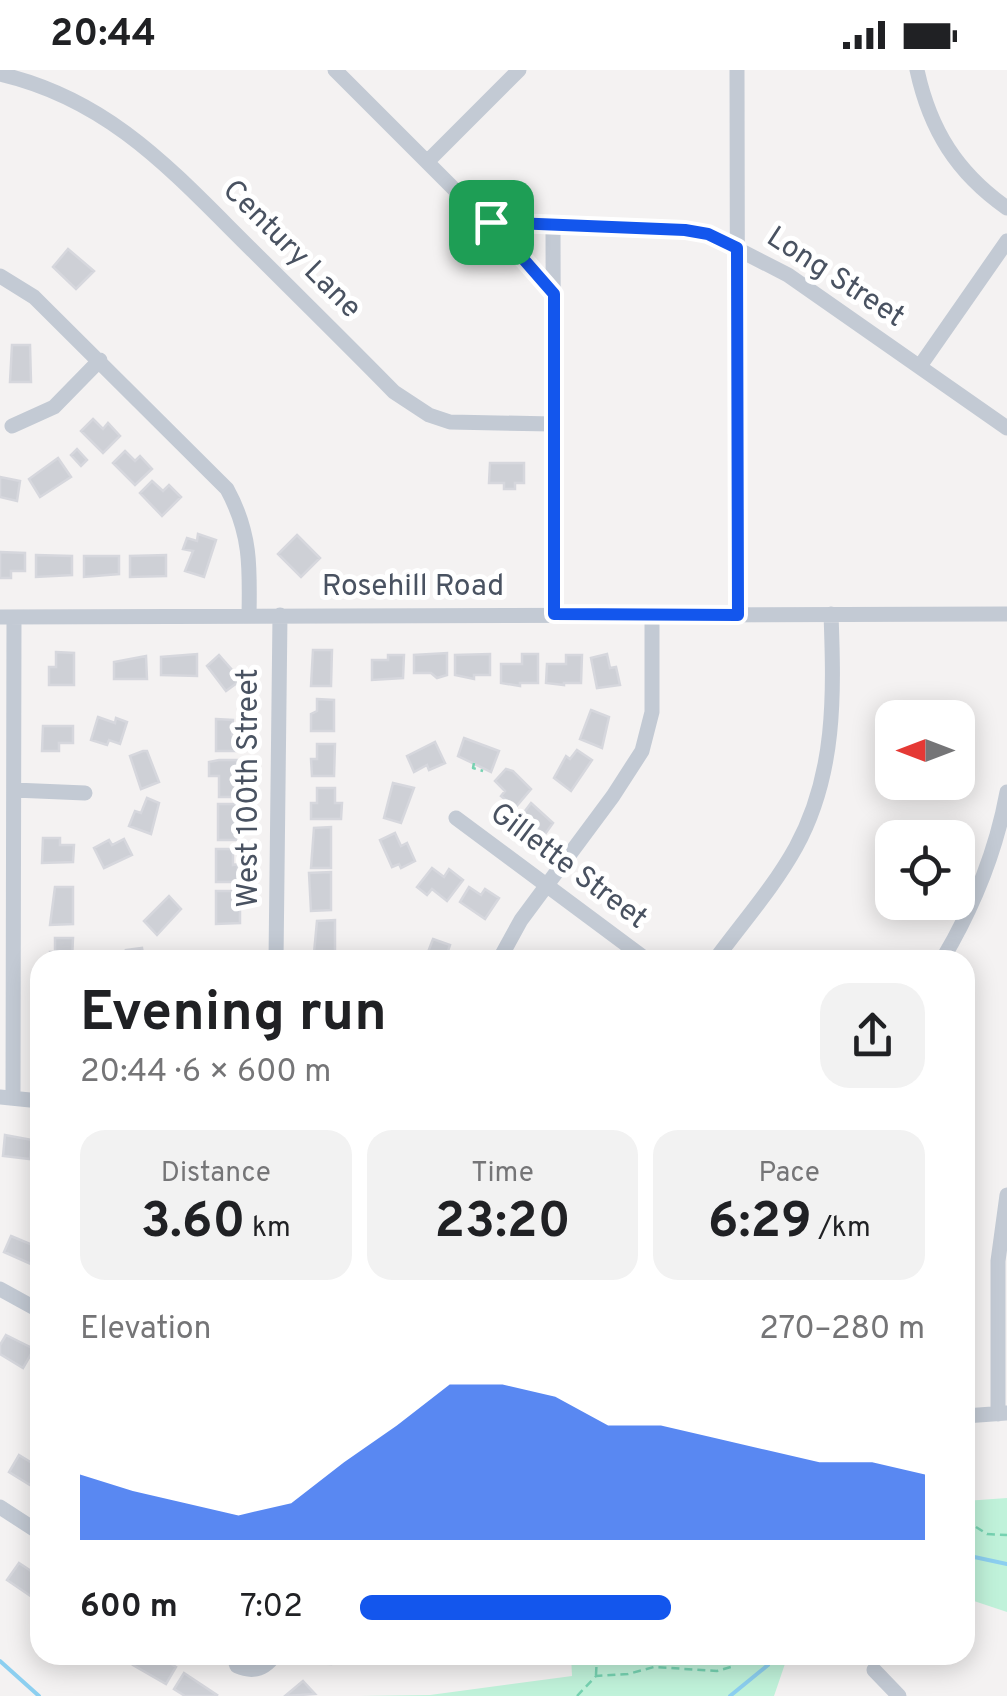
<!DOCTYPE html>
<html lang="en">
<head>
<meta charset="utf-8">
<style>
  :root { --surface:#fff; --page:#f2f2f2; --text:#202124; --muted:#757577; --accent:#1356ed }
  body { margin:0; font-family:Overpass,sans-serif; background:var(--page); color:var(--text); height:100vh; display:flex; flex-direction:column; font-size:38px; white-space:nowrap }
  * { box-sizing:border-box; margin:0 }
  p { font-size:32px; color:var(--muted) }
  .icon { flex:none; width:55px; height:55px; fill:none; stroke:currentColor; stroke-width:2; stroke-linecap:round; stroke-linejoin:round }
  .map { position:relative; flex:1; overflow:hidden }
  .details { position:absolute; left:30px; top:880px; width:945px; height:715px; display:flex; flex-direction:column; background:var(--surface); border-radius:30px; box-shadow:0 5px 25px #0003 }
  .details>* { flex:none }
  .needle { width:65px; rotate:270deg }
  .controls { position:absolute; left:875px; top:630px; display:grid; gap:20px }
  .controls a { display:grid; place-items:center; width:100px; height:100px; border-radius:20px; background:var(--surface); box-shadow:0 5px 25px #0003; font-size:50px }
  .pin { position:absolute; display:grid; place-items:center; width:85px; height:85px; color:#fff; margin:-42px; border-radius:20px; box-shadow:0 5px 15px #0006 }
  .round { display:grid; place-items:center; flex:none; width:105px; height:105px; border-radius:30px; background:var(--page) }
  .head { display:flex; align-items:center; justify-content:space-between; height:170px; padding:0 50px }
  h1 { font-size:55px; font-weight:700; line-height:75px }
  .figures { display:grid; grid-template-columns:repeat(3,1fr); gap:15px; height:170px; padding:10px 50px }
  .figures div { display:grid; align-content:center; border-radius:25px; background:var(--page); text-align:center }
  .figures b { font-size:50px; font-weight:700 }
  .figures small { font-size:28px; font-weight:400 }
  .figures p { font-size:28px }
  .chart { height:280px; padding:20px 50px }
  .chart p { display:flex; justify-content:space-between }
  .chart svg { width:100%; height:180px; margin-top:10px; fill:var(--accent); opacity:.7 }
  ul { padding:0 50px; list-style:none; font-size:32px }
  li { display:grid; grid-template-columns:160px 120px 1fr; align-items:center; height:75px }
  li i { height:25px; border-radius:12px; background:var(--accent) }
  .status { display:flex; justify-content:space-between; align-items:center; height:70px; padding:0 50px; background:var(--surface); direction:ltr }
  .status svg { height:28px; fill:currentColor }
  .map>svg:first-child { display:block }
</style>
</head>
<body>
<div class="status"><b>20:44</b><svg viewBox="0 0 49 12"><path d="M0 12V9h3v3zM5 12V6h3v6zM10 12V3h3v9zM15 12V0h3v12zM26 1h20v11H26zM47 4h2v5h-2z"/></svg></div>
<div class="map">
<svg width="1007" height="1626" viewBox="0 0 1007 1626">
  <rect width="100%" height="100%" fill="#f4f2f2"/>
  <path fill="#c0f2da" d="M1007,1428v114l-42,-14v-97z
    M571,1585h217l-14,41h-414l70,-1 142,-19z"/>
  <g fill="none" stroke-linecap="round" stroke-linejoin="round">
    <path stroke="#8ccff0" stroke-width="4" d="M965,1485l42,9
      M0,1591l39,35
      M730,1626l38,-31 2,-10"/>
  </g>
  <path fill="#ced0d6" stroke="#d6d7dd" stroke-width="2.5" d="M68,179l26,22 -18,18 -23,-22z
    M12,275h18l1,37h-21z
    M93,349l10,10 5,-6 12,13 -17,17 -22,-22z
    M77,379l10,11 -6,6 -10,-11z
    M125,381l10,10 5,-5 12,13 -17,16 -22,-22z
    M58,388l13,19 -31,20 -11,-18z
    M490,393h34v20h-9v6h-11v-6h-15z
    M0,407l20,4 -3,20 -17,-4z
    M152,411l11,10 6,-6 12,12 -19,19 -22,-23z
    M198,464l18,6 -12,37 -19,-6 8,-20 -10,-2 4,-11 10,3z
    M297,465l23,23 -19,19 -23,-23z
    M0,482l25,1v18h-14v7h-11z
    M36,485l36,1v19l-36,2z
    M166,485v21l-36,1v-21z
    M84,486h35v18l-35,3z
    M313,580h19l-1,36h-20z
    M56,582l18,1v32h-25v-18h7z
    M447,583v22l-10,3 -6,-5h-17v-18z
    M197,584v22l-36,-1v-18z
    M490,584v21h-16v4l-19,-4v-20z
    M522,584h16v29h-18v3l-19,-3v-19h21z
    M607,584l3,14 6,-1 4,18 -23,3 -6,-30z
    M219,585l22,25 -15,11 -19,-25z
    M388,585h16l-1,23 -31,2v-20h16z
    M566,585h16l-1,28h-17v2l-18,-2 1,-19h19z
    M146,586l1,23h-33v-17z
    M317,629l17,1v31h-23v-17l6,-3z
    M591,640l18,7 -7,31 -22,-9z
    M98,647l17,6 1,-5 11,4 -7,22 -11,-4 -2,5 -16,-5z
    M216,649l17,1 -1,15 6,-1v17h-22z
    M43,656h30v17h-14v8h-17z
    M464,668l35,13 -8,21 -33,-16z
    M435,672l10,21 -16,7 -2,-5 -13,7 -7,-16z
    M317,674h18l-1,32h-22l-1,-17h6z
    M577,680l15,10 -21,31 -17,-13 12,-22 4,3z
    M143,681h4l12,31 -18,7 -11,-33z
    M219,690h18l1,37h-19v-21h-10v-14z
    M506,699l7,2 18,18 -16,19 -14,-12 4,-5 -10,-10z
    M393,713l21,5 -13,35 -17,-5z
    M317,718h18v15h7l-1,16h-30v-16h6z
    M147,728l12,5 -8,31 -22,-8 6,-15 6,2z
    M531,733l22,20 -10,14 -9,-7 -2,3 -13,-14z
    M218,734h19l-1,36h-18z
    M331,757v41h-20l3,-40z
    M395,763l6,13 6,-3 8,18 -14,7 -2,-4 -7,3 -12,-27z
    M43,768h17v7h14l-1,17 -31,1z
    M124,769l8,16 -28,13 -10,-20 15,-8 3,5z
    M216,779h17v16l5,-1 -1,18h-21z
    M432,798l12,9 5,-8 14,11 -16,21 -15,-12 -5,6 -10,-8z
    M331,802v38l-20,1 -2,-38z
    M55,817h18v37l-23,1z
    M469,817l12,8 4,-6 14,9 -14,21 -25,-17z
    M216,821h17v15h7v17l-24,1z
    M169,826l12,13 -24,26 -13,-14z
    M335,850v33h-21l3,-32z
    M55,868h18l-1,22h-22v-8h5z
    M433,869l17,6 -5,15h-20z
    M142,878l2,12h-16l-2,-10z
    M5,1065l27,5 -2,19 -27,-3z
    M11,1166l29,12v20l-36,-16z
    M6,1265l28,14 -11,19 -23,-14v-9z
    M19,1385l21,13 -10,17 -21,-13z
    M19,1493l21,14v15l-5,7 -28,-19z
    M139,1585l22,3 15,9 -10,17 -33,-19z
    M312,1585h19v9l-19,-1z
    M184,1603l33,22 -1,1h-31l-11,-7z
    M303,1611l12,13 -30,2z"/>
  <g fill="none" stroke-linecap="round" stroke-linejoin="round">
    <path stroke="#76d2b1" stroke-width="2.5" stroke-dasharray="8 5" stroke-linecap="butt" d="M474,693l-1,5 10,3
      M965,1450l22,14 20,1
      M596,1605l1,-20
      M577,1626l19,-20 32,-2 26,-7 63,4 14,-4 14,-12"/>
    <path stroke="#c3cad4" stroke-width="15" d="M335,0l129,129 27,23 194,8 23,4 80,41 219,153
      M737,0l1,545
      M917,0c13,60 40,103 90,138
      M0,4c112,26 175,100 253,177 47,47 95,94 141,141l35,23 21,7 103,2
      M427,92l92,-92
      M491,152l62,72
      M553,156l1,388
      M0,206l34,21 193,192c24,44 23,78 22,127
      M920,296l87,-125
      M12,356l42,-19 46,-47
      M0,547l1007,-3
      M14,720l71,3
      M456,748l191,142
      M276,890l4,-345
      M499,890l22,-40 92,-124 29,-45 10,-39v-97
      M715,890c27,-37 59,-73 81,-113 40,-73 38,-152 35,-233
      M942,890c31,-52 54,-108 65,-168
      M0,1027l40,4
      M13,1028l1,-481
      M0,1219l40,22
      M998,1344v-153l9,-66
      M965,1346l41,-3
      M0,1437l40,26
      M233,1585l4,11c16,7 28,3 38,-11
      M874,1600l25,26"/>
  </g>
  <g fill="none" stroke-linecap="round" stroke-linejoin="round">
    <defs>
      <path id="route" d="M491,152l194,8 23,4 29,14 1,367 -184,-1v-320z"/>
    </defs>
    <use href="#route" stroke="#fff" stroke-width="20"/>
    <use href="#route" stroke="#1356ed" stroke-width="12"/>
  </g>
  <g text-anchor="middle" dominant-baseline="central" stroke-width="10" stroke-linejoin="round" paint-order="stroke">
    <g font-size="30" fill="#495261" stroke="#fff">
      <text transform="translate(291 180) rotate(45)">Century Lane</text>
      <text transform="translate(835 208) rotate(33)">Long Street</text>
      <text x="413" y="517">Rosehill Road</text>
      <text transform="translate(249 718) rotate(-90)">West 100th Street</text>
      <text transform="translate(568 797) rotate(37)">Gillette Street</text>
    </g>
  </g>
</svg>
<div class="controls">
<a><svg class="needle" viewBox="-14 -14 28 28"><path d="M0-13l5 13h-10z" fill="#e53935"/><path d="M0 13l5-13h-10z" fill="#757577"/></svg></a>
<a><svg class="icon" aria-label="locate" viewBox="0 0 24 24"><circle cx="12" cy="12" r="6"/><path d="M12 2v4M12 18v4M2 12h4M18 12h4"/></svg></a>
</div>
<div class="pin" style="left:491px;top:152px;background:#1e9e55"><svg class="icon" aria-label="arrive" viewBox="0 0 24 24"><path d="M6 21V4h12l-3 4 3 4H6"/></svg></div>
<section class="details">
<div class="head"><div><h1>Evening run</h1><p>20:44 · 6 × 600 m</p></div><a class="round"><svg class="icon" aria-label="share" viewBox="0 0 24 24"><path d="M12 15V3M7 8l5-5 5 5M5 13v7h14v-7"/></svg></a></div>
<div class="figures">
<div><p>Distance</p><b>3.60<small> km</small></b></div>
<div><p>Time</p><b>23:20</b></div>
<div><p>Pace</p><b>6:29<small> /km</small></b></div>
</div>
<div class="chart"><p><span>Elevation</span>270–280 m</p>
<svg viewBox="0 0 160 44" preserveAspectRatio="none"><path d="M0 44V28L10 32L20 35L30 38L40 35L50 25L60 16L70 6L80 6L90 9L100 16L110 16L120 19L130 22L140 25L150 25L160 28V44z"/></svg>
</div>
<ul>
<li><b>600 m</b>7:02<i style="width:55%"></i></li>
</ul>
</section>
</div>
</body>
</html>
